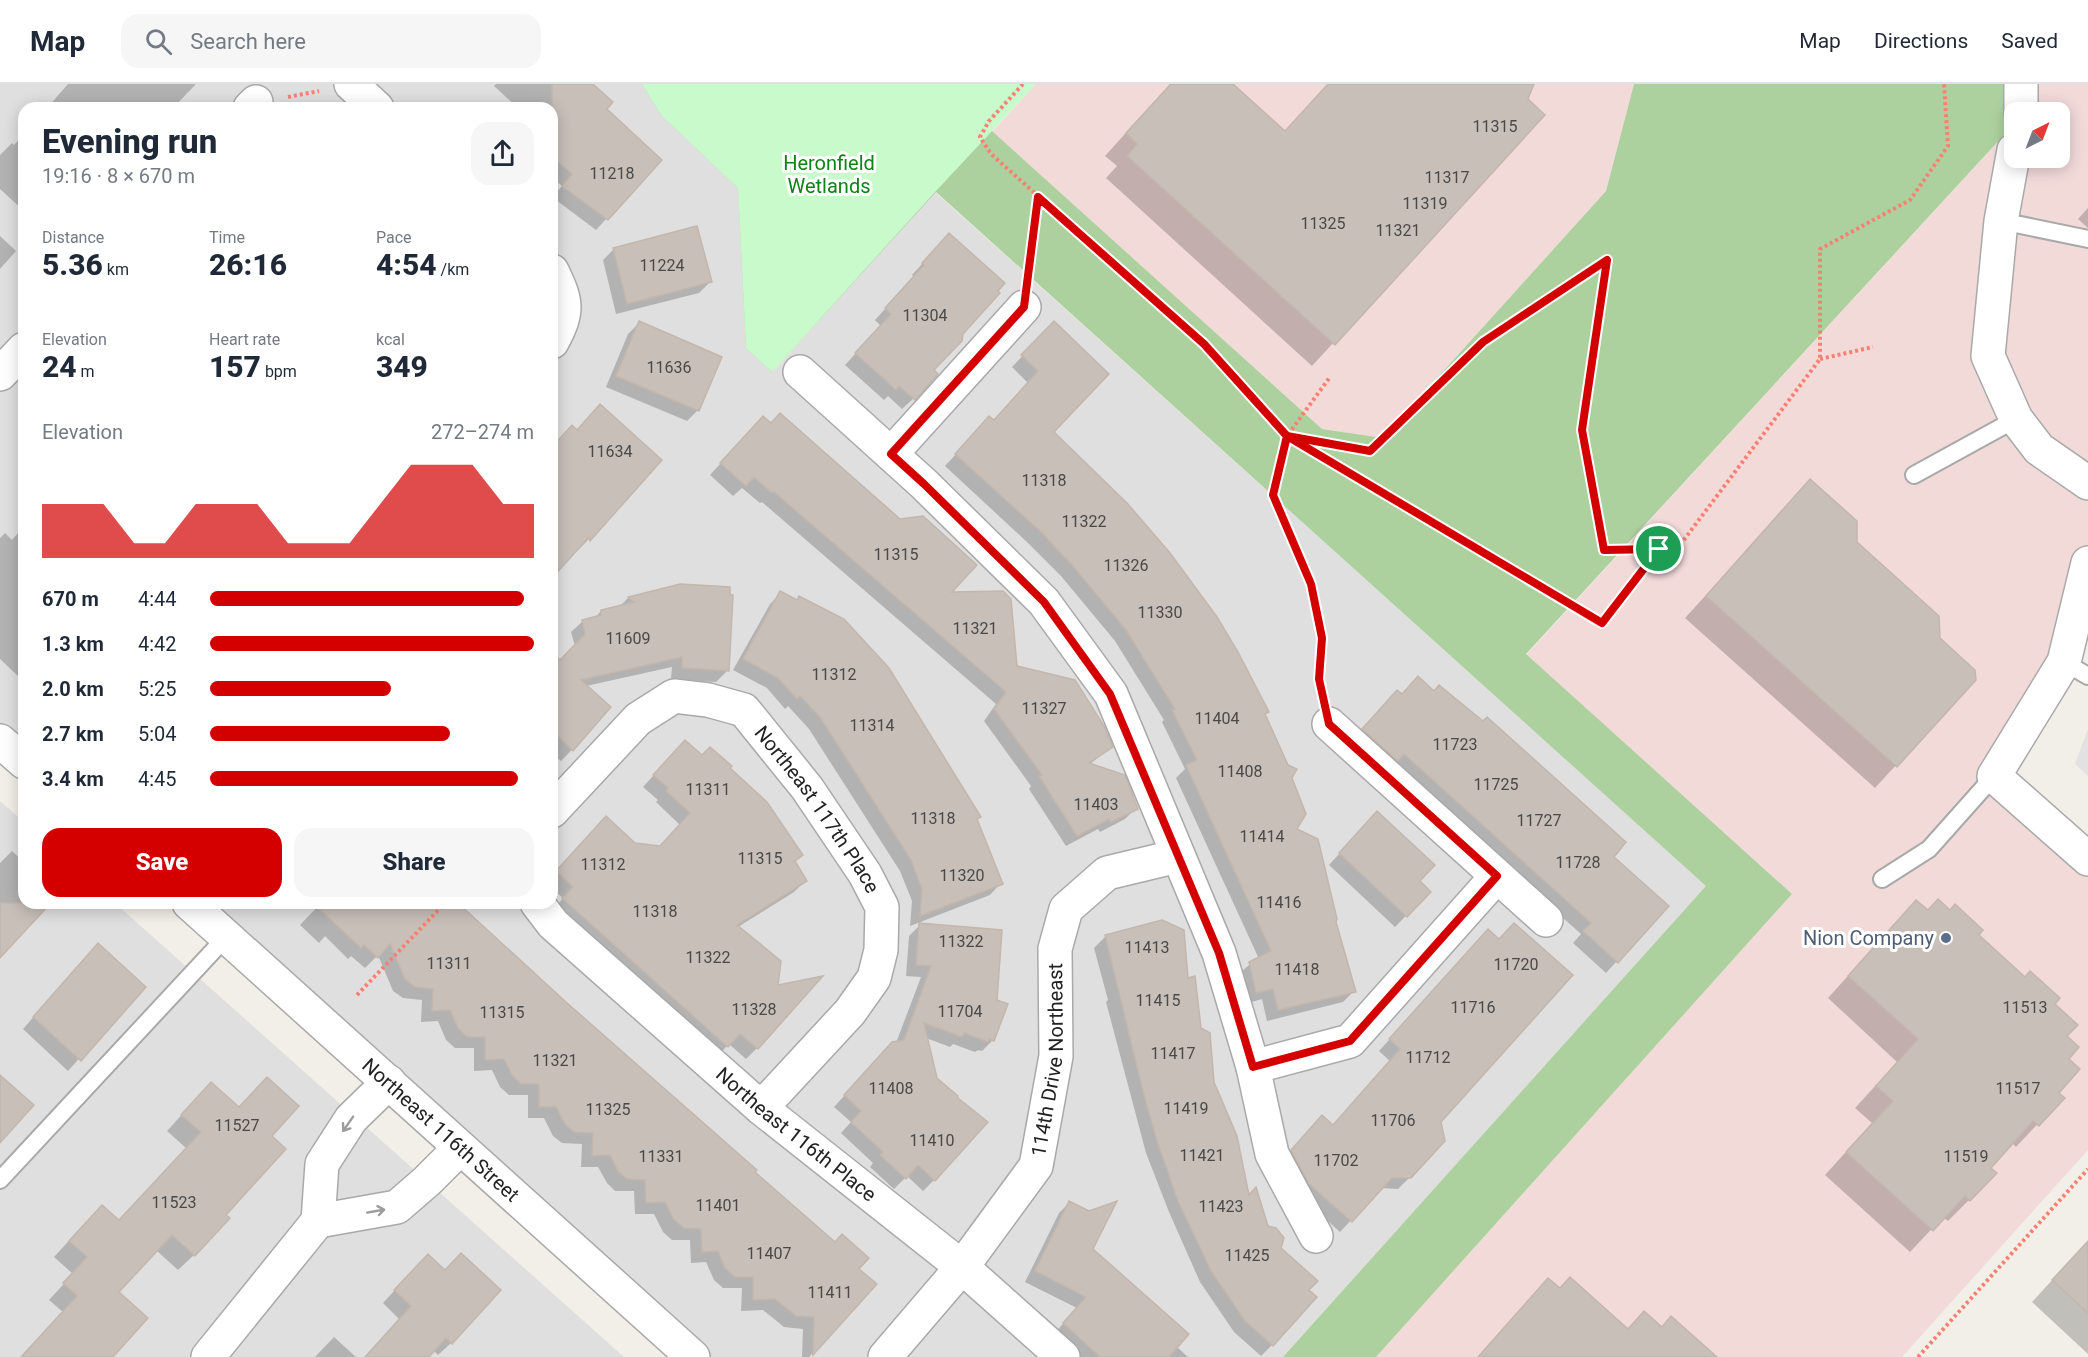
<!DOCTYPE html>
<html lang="en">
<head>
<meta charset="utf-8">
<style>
  :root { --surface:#fff; --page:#f6f6f7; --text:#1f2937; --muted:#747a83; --line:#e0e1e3; --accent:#d40000 }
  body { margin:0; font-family:Roboto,sans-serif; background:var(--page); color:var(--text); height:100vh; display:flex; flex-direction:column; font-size:22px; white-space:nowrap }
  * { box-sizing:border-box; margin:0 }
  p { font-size:20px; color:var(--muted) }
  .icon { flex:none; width:33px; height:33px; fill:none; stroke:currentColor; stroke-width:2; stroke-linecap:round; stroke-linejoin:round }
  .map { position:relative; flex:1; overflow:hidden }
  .side { position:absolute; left:18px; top:18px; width:540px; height:807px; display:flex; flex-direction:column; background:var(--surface); border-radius:18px; box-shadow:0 3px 15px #0003 }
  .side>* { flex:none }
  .needle { width:39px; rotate:42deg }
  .tools { position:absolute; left:2004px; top:18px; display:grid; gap:12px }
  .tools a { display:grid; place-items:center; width:66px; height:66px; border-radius:12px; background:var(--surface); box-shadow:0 3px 15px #0003; font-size:30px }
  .pin { position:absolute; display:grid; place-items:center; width:51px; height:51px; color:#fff; margin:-26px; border:3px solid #fff; border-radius:50%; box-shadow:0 2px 6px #0007 }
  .round { display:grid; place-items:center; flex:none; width:63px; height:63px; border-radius:18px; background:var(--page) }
  .overview { display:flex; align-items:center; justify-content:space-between; height:102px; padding:0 24px }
  h1 { font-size:33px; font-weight:800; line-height:45px }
  .figures { display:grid; grid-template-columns:repeat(3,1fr); gap:9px; height:102px; padding:6px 24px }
  .figures div { display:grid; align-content:center }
  .figures b { font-size:30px; font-weight:800 }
  .figures small { font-size:16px; font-weight:400 }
  .figures p { font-size:16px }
  .chart { height:168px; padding:12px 24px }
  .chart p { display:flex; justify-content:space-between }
  .chart svg { width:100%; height:108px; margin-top:6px; fill:var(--accent); opacity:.7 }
  .primary-button { display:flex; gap:12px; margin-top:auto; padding:12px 24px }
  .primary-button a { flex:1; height:69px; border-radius:18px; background:var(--accent); color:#fff; font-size:24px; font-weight:800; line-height:69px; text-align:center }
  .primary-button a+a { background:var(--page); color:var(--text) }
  ul { padding:0 24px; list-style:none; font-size:20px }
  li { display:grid; grid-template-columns:96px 72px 1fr; align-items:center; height:45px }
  li i { height:15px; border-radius:8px; background:var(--accent) }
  header { display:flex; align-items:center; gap:36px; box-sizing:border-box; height:84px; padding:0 30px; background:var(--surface); border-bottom:2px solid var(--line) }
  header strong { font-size:28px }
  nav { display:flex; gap:33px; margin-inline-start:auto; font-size:21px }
  .search { width:420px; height:54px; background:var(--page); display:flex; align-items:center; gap:15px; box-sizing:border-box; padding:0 21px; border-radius:18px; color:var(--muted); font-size:22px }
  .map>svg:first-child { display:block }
</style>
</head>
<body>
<header>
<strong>Map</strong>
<div class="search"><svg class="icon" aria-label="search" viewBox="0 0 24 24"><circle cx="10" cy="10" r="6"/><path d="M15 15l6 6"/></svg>Search here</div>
<nav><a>Map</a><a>Directions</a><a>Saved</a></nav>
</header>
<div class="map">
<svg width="2088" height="1273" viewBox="0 0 2088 1273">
  <rect width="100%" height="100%" fill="#f2efe9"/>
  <path fill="#e0dfdf" d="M0,0h642l19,31 77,73 8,160 27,24 162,-180 772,694 -424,471h-590l-508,-454h367v-795h-528v654l-24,-21z
    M0,717l24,21v81h91l509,454h-624z"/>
  <path fill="#f2dad9" d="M1036,0h598l-28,107 -223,247 -61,-9 -330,-297z
    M2021,0h67v479l-24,99 -70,114 94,83v291l-186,207h-526l416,-463 -266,-239 488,-531v34h46v-46h-39z"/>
  <path fill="#add19e" d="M642,0l350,47 330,298 61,9 223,-247 28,-107h387l-7,40 -488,530 266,240 -416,463h-93l423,-471 -770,-694 -164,180 -26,-24 -8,-160 -77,-73z"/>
  <path fill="#c8facc" d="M642,0h394l-101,108 -163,180 -26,-24 -8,-160 -77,-73z"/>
  <path fill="#e2e2e2" d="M2088,645v47l-13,-12z"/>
  <path fill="#0003" d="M68,0h128l-23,24 -8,-6 -6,6h-112z
    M496,0h94l15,25 55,51 -64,70 -44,-33 10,-11 -10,-9v-69h-34l-24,-22z
    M1170,0h61l53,49 44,-49h203l-5,16 17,15 -231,251 -206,-188 11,-12 -12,-10z
    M24,50v77l-24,-22v-34l12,-12 2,2z
    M2088,124v20l-10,-9z
    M0,152l16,15 -16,18z
    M938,162l23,87 -29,37 -19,29 -11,10 -14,-13 -4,4 -39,-35 36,-39 -6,-6 39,-43 -2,-2z
    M614,165l96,33 -11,11 -83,21 -13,-54z
    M639,239l59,87 -11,11 -81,-34 22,-53z
    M1054,239l-2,109 212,283 26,63 5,52 39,92 20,69 -11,11 -76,19 -5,-22 -17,5 -7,-29 12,-11 9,-5 -83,-181 9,-9 -23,-47 2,-2 -49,-79 -54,-65 -33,-33 -83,-77 34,-37 14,-8 35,-38 -16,-16z
    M752,345l197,165 67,73 95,80 -22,18 47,43 -11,11 -25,13 -2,-3 -32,17 -37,-57 2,-3 -47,-65 12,-17 -234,-202 -2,1 -18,-15 -9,8 -23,-21z
    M577,347l83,29 -72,80 -11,11v-3l-25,28v-128z
    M1810,397l46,62 118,137 -99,108 -190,-170z
    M24,442v150l-3,-3 -3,3 -18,-17v-121l5,-5 7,7z
    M680,502l47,85 -11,11 -45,-3 1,-12 -86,19 4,45 -29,30 -8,-7 -1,1v-84l23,-25 -4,-14 12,-11 11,-2 7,-8 18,-4 9,-9z
    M781,509l195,227 25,63 -11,12 -80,31 2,-25 -12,-30 -91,-142 -21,-23 -3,3 -18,-21 -34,-18 37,-66z
    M1434,608l233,214 -61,67 -33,-30 8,-9 -189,-169 -40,-25 34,-37 15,-7z
    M674,669l28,4 26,11 73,87 -7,7 11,19 -11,11 -56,35 19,121 -11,11 -17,-15 -13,13 -163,-147 10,-12 -11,-9v-12l43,-48 40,16 25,2 20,-22 -24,-23 2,-2 -15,-13z
    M1366,740l63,68 -34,35 -66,-62z
    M12,767l12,11v41h25l-49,53v-93z
    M321,819h134l300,267 -2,2 122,112 -63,70 -3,3h-7l1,-28 -19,-2 -21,-17 -22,1 1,-23h-19l-9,-8 -8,-18 -15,1 -1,-23h-18l-9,-8 -9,-18h-19l-1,-23h-19l-8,-8 -9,-16h-17l1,-23 -20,-1 -9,-7 -9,-18h-16v-23h-19l-9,-8 -8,-17 -18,1v-23h-19l-9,-8 -8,-19 -17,1 1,-22 -19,-2 -10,-7 -15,-36 -13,13 -14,-12 -3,3 -23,-23 -6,7 -19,-18z
    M1927,828l50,23 76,69 12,33 1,22 -9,34 5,5 -46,49 -4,-4 -23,25 -20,32 -21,21 -5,-4 -33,35 -85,-77 47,-52 -17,-15 42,-46 -69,-64 67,-74z
    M920,841l73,115 -11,11 -4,-1 -3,2 -22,-8 -3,3 -24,-9 8,142 -11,11 -16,-15 -13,13 -24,-22 3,-4 -32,-30 10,-11 -17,-15 47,-52 15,-12 25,-66 -15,-1 3,-40z
    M1105,853l82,43 25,102 36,115 59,94 -35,54 -11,11 -27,-24 -34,-50 -31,-70 -23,-59 -40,-151 2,-2 -14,-52z
    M1477,858l-37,180 -30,55 -12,12 -17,-1 -41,44 -41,-37 -18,-33 31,-34 20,-2 58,-65 -11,-10z
    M87,872l56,31 -75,84 -45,-42z
    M196,1015l74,37 -46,79 -30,40 -16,15 -22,-20 -39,43 -6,64h-89l41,-45 -14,-12 24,-26 -19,-17 32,-35h33l67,-74 -19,-17z
    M1070,1118l19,10 2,38 85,96 12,11h-111l-24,-22 24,-27 -52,-26 34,-69z
    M2088,1157v113l-56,-52z
    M415,1184l36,75 -13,12 -5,-5 -6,7h-61l33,-38 -16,-16z
    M334,1253l22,20h-41z"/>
  <path fill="#c7bfb8" stroke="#c4b6ab" stroke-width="1.5" d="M552,0h41l20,18 -6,7 55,51 -54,60 -46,-34 10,-12 -20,-17z
    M1171,0h62l52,47 43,-47h206l-6,15 17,16 -210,230 -208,-189 10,-12 -11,-11z
    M697,142l15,56 -85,22 -14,-56z
    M949,149l56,50 -7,8 2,2 -37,41 -1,7 -28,29 4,4 -23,26 -16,-14 -3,4 -41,-37 36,-39 -6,-6 39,-43 -2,-2z
    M639,237l83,36 -23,54 -83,-35z
    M1054,237l55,53 -55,58 73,71 43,50 47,64 21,35 31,60 -4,2 23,51 9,4 -5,9 14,36 -9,15 21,10 19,80 -1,3 20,70 -78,18 -5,-21 -17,4 -7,-31 22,-11 -85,-186 11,-5 -25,-50 3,-1 -49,-79 -54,-65 -32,-34 -85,-77 34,-38 5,4 44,-49 -17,-16z
    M600,320l62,56 -72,81 -1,-4 -37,41v-131l20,-22 5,5z
    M780,329l120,106 23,-3 54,49 -25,27 51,-1 8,8 6,67 58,14 29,46 9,21 -24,16 36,12 13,34 -27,13 -2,-3 -32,17 -38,-60 3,-1 -48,-66 12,-17 -232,-200 -2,1 -18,-16 -8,9 -26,-23 43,-47 8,7z
    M1810,395l47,42v21l82,74 1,22 35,32 1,10 -79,87 -191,-171z
    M680,500l50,3v8h3l-4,76 -47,-3v-11l-101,23 30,27 -38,44 -21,-21v-77l8,7 25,-26 -3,-14 19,-5v-5l33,-8 -6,-5z
    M780,507l17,9 2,-4 45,23 45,49 92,149 -4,2 26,65 -83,32 2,-27 -11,-29 -91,-143 -20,-21 -3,3 -19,-21 -35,-19z
    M1418,592l16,15 5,-6 44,36 4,-4 139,125 -12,15 55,49 -51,57 -35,-32 8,-8 -187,-169 -6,7 -36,-32 35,-39 5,4z
    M685,656l17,15 8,-8 22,19 -2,2 37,34 36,53 -8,6 12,20 -70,44 44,36 -3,24 45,-9 -65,73 -18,-15 -12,13 -26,-23 -140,-126 11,-11 -17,-16 50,-55 29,27 25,3 30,-33 -24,-22 2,-3 -15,-13z
    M1377,727l58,54 -15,16 11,11 -24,25 -68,-64z
    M1938,815l12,11 5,-6 28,26 -4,5 46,42 5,-6 30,27 -5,6 23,21 -11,11 12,11 -10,12 11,10 -21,24 6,5 -26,28 -6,-5 -42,47 6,5 -27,28 -5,-5 -32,35 -87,-79 47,-51 -17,-15 42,-47 -70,-63 68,-76 12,10z
    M0,819h51l-51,55z
    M313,819h145l109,100 190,167 -2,2 80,70 7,-8 27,24 -10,11 18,15 -64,71 1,-38 -18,-1 -21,-17 -22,1v-23h-18l-10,-9 -7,-17 -16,1 -1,-23 -17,-1 -10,-8 -9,-18 -19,1 -1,-23 -18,-1 -9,-8 -8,-16 -18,1 1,-23 -19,-1 -9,-8 -9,-17h-17v-23h-18l-9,-9 -8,-16 -19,1v-23h-18l-9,-9 -8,-18 -18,1 1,-22 -18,-2 -10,-8 -15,-35 -12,14 -14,-13 -3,3z
    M1162,836l22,10 4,48 7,-2 6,52 9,5 4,49 23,54 12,59 7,-8 12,39 8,2 8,10 -3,10 37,33 -9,9 8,7 -44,49 -28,-25 -34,-50 -33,-70 -21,-60 -13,-46 -39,-160z
    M919,839l83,7 -5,70 11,4 -14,37 -5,-2 -1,3 -24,-9 -2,4 -38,-14 13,55 21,18v2l30,24 -53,59 -17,-16 -12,14 -26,-24 3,-3 -32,-30 10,-11 -17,-16 48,-53 12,-2 27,-74 -15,-1z
    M1514,839l59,52 -132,147 4,19 -34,37h-19l-40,44 -43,-38 -18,-34 31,-35 11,10 52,-59 15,-17 -11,-10 99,-110 11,10z
    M98,859l48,44 -65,74 -48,-44z
    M0,991l34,30 -34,38z
    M267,993l32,29 -27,30 14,13 -60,66 4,3 -35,38 -23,-21 -53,57 29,26 -35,39h-92l56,-61 -14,-13 24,-26 -18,-16 33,-36 17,15 82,-88 -20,-17 30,-33 28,25z
    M1069,1117l20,10 28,-10 -24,48 96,85 -20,23h-69l-37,-34 23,-26 -51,-26z
    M2088,1157v72l-36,-33z
    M461,1169l40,37 -49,54 -6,-6 -17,19h-64l46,-51 -17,-16 34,-36 17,16z
    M1570,1193l58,52 16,-18 18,16 9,-11 46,41h-239l70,-79 12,10z"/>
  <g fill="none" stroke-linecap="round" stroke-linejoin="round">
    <defs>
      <path id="service" d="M2001,137l87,18
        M1914,391l102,-56
        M2064,578l24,14
        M1882,795l47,-30 65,-73
        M0,1096l227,-244"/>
      <g id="minor">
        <path d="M351,0l26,24"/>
        <path d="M250,24l6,-6"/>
        <path d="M552,187c15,31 17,40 0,71"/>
        <path d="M800,288l124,112 120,118 67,92 108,259 34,114 19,87 44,82"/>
        <path d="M0,290l24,-25"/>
        <path d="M891,370l133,-147"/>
        <path d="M1329,640l217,196"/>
        <path id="s1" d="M552,727l86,-92 36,-23 34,4 36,10 63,78 58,86 17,33 -1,43 -7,28 -24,34 -89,96"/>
        <path id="s2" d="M537,819l16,21 208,184 201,159 101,90"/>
        <path d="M1253,983l97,-26 147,-165"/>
        <path d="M318,1137l79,-14 30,-26 33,-33"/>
        <path d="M208,1273l110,-136 4,-57 29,-45 38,-37"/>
        <path id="s3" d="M885,1273l77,-90 74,-101 20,-110 -1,-107 11,-40 41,-36 71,-17"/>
      </g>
      <g id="tertiary">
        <path d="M2021,28v-28"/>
        <path d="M2014,66l-13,71 -13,135 28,63 23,30 49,34"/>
        <path d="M2088,479l-24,99 -70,114 94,83"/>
        <path d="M0,657l24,21"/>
        <path id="s4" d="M189,819l504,454"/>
      </g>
    </defs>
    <use href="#service" stroke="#a9a9a9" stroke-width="20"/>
    <use href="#minor" stroke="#a9a9a9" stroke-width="36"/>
    <use href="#tertiary" stroke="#a9a9a9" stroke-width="36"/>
    <path stroke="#fa8072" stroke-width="4" stroke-dasharray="3 3" stroke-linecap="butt" d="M1023,0l-34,37 -9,16 11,17 213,190 83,92 315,187 57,-74
      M288,13l31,-6
      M1030,190l8,-76
      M1820,275l53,-12
      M1287,352l83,15 113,-109 124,-82 -25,170 22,120 73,-1 143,-190v-110l90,-49 38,-54 -4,-62
      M1322,609l-3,-14 3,-41 -11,-54 -38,-89 14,-59 43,-59
      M357,911l88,-92
      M1918,1273l170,-188"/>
    <use href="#service" stroke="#fff" stroke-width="16"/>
    <use href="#minor" stroke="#fff" stroke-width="33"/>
    <use href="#tertiary" stroke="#fff" stroke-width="33"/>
  </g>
  <defs><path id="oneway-shaft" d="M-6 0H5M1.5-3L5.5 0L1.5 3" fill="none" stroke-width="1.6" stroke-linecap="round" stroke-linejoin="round" transform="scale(1.5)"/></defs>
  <g stroke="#9c9c9c">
    <use href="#oneway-shaft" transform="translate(348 1040) rotate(125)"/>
    <use href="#oneway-shaft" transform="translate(376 1127) rotate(-10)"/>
  </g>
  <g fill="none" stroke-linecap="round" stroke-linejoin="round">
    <defs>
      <path id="route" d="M1659,465l-57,74 -315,-187 -14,59 38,89 11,54 -3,41 10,45 168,152 -147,165 -97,26 -34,-114 -109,-259 -66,-92 -120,-118 -33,-30 133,-147 14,-110 166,147 83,92 83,15 113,-109 124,-82 -25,170 22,120 55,-1"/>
    </defs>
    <use href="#route" stroke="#fff" stroke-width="12"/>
    <use href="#route" stroke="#d40000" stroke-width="8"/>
  </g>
  <circle fill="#5c6f8a" stroke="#fff" stroke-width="2" cx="1946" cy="854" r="6"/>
  <g text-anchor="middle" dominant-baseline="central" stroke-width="6" stroke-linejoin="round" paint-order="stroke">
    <g font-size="16" fill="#4b4948">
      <text x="1495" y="42">11315</text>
      <text x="612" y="89">11218</text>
      <text x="1447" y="93">11317</text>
      <text x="1425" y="119">11319</text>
      <text x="1323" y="139">11325</text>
      <text x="1398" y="146">11321</text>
      <text x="662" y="181">11224</text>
      <text x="925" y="231">11304</text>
      <text x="669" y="283">11636</text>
      <text x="610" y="367">11634</text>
      <text x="1044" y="396">11318</text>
      <text x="1084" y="437">11322</text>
      <text x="896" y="470">11315</text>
      <text x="1126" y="481">11326</text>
      <text x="1160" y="528">11330</text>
      <text x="975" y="544">11321</text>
      <text x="628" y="554">11609</text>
      <text x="834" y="590">11312</text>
      <text x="1044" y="624">11327</text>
      <text x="1217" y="634">11404</text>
      <text x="872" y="641">11314</text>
      <text x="1455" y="660">11723</text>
      <text x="1240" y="687">11408</text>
      <text x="1496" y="700">11725</text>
      <text x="708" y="705">11311</text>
      <text x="1096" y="720">11403</text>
      <text x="933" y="734">11318</text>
      <text x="1539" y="736">11727</text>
      <text x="1262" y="752">11414</text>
      <text x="760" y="774">11315</text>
      <text x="1578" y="778">11728</text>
      <text x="603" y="780">11312</text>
      <text x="962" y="791">11320</text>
      <text x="1279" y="818">11416</text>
      <text x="655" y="827">11318</text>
      <text x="961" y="857">11322</text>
      <text x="1147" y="863">11413</text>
      <text x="708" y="873">11322</text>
      <text x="449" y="879">11311</text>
      <text x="1516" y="880">11720</text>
      <text x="1297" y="885">11418</text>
      <text x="1158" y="916">11415</text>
      <text x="1473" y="923">11716</text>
      <text x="2025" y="923">11513</text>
      <text x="754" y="925">11328</text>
      <text x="960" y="927">11704</text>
      <text x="502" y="928">11315</text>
      <text x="1173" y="969">11417</text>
      <text x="1428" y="973">11712</text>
      <text x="555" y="976">11321</text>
      <text x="891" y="1004">11408</text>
      <text x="2018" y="1004">11517</text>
      <text x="1186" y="1024">11419</text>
      <text x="608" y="1025">11325</text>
      <text x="1393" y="1036">11706</text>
      <text x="237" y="1041">11527</text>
      <text x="932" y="1056">11410</text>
      <text x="1202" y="1071">11421</text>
      <text x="661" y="1072">11331</text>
      <text x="1966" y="1072">11519</text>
      <text x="1336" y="1076">11702</text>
      <text x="174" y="1118">11523</text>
      <text x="718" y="1121">11401</text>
      <text x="1221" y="1122">11423</text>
      <text x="769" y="1169">11407</text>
      <text x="1247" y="1171">11425</text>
      <text x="830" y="1208">11411</text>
    </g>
    <g font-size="20" fill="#0c8416" stroke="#fff">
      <text x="829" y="79">Heronfield<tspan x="829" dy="23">Wetlands</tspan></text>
    </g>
    <g font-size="20" fill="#222" stroke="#fff">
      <text stroke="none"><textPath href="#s1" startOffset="364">Northeast 117th Place</textPath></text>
      <text stroke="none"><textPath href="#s3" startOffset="351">114th Drive Northeast</textPath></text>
      <text stroke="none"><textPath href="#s4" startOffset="339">Northeast 116th Street</textPath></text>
      <text stroke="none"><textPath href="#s2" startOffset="348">Northeast 116th Place</textPath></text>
    </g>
    <g font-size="20" fill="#4e5e75" stroke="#fff" text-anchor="end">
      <text x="1934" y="854">Nion Company</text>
    </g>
  </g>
</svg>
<div class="tools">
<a><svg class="needle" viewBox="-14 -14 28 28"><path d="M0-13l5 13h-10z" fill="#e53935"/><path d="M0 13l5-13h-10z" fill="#747a83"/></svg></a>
</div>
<div class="pin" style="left:1659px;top:465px;background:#1e9e55"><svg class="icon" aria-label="arrive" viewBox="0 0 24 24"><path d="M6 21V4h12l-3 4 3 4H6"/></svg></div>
<section class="side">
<div class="overview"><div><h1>Evening run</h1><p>19:16 · 8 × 670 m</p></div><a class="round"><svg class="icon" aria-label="share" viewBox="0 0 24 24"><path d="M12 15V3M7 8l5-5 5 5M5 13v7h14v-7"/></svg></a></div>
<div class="figures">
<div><p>Distance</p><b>5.36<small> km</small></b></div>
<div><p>Time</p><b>26:16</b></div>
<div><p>Pace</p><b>4:54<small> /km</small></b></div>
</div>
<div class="figures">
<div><p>Elevation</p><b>24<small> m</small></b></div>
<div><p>Heart rate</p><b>157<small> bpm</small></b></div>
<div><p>kcal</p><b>349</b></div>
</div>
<div class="chart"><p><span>Elevation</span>272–274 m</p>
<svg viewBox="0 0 160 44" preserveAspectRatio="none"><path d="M0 44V22L10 22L20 22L30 38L40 38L50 22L60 22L70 22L80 38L90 38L100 38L110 22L120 6L130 6L140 6L150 22L160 22V44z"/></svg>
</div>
<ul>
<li><b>670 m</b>4:44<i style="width:97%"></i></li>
<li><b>1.3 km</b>4:42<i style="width:100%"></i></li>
<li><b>2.0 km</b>5:25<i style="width:56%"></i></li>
<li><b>2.7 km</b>5:04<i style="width:74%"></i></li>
<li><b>3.4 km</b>4:45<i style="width:95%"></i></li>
</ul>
<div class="primary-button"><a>Save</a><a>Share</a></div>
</section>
</div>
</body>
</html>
